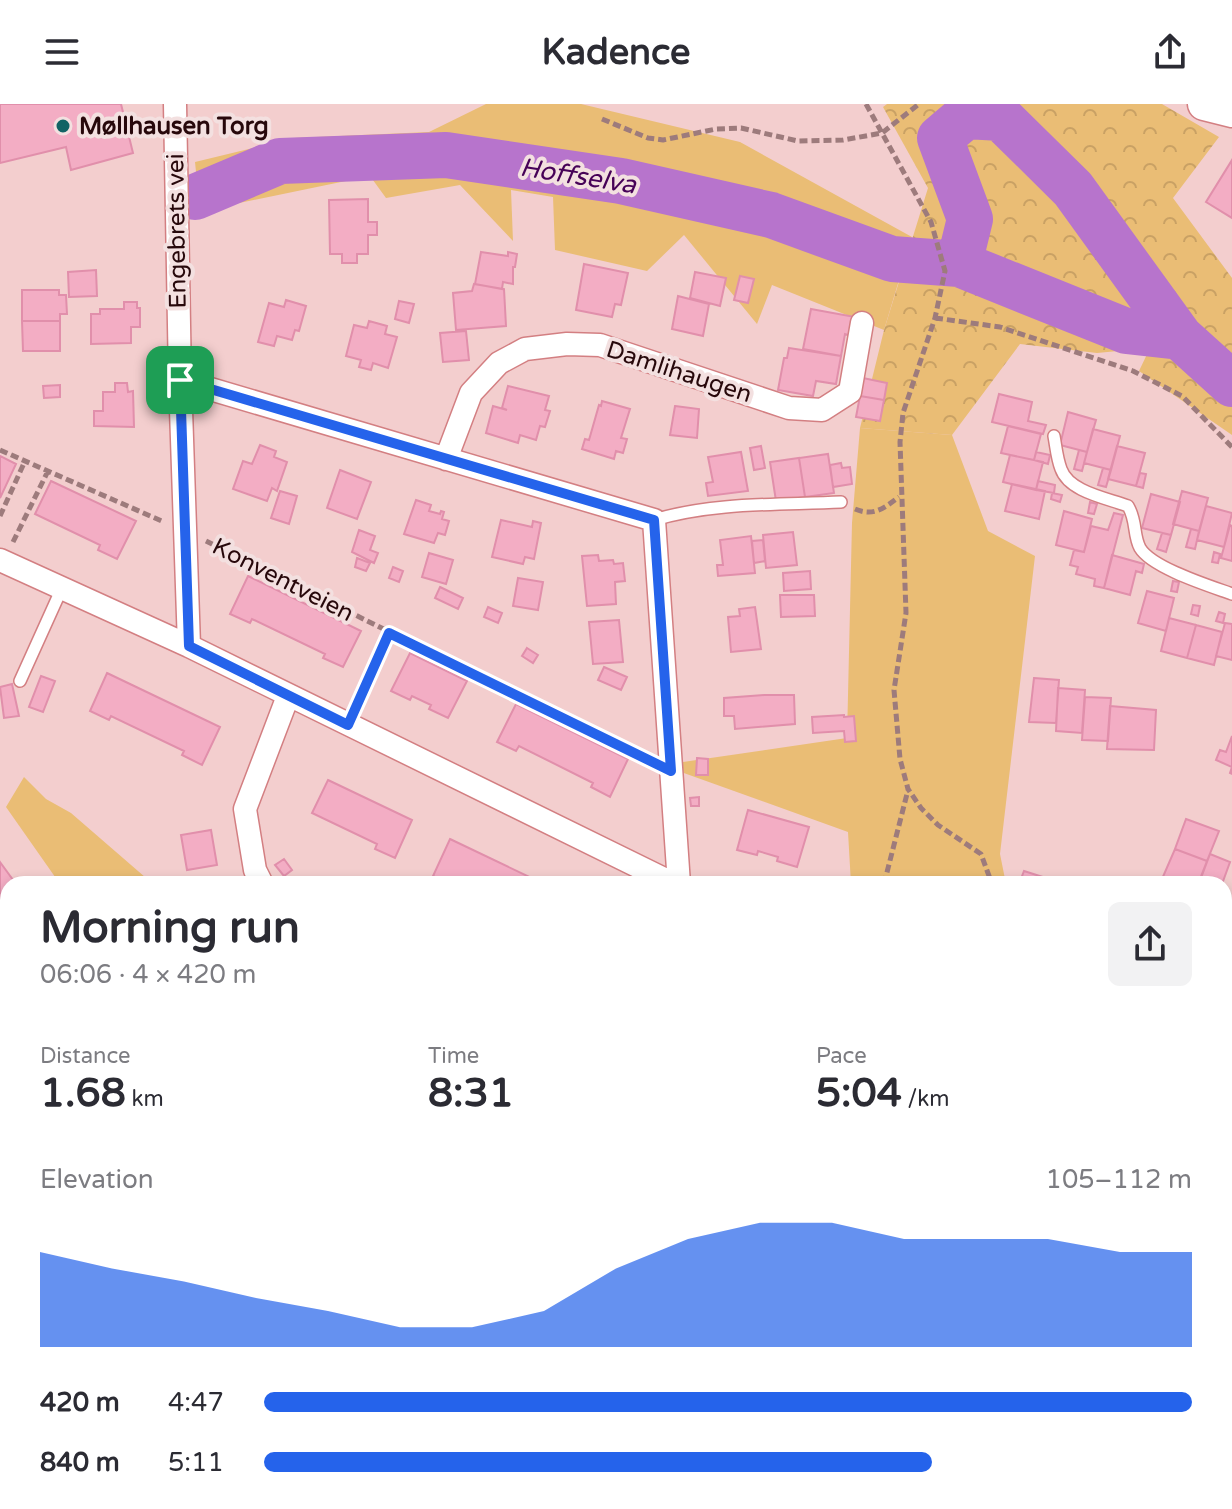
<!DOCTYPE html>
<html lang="en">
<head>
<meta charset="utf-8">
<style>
  :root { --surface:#fff; --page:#f2f2f3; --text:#2b2b33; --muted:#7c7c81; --accent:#2563eb }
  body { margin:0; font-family:"Varela Round",sans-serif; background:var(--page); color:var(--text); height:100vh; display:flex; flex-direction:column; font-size:30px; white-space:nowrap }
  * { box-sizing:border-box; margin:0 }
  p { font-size:26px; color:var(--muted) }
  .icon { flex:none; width:44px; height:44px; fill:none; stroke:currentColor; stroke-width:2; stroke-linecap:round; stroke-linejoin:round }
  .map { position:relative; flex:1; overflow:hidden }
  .details { position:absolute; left:0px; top:772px; width:1232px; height:634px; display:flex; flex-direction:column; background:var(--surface); border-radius:24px 24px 0 0; box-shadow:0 4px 12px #0003 }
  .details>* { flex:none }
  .pin { position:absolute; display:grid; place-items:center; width:68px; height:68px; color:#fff; margin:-34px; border-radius:16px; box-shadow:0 4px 12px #0006 }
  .round { display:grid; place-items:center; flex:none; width:84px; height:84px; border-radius:12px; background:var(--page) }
  .overview { display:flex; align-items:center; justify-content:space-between; height:136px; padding:0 40px }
  h1 { font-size:44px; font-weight:700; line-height:60px }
  .stats { display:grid; grid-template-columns:repeat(3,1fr); gap:12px; height:136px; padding:8px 40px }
  .stats div { display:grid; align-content:center }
  .stats b { font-size:40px; font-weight:700 }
  .stats small { font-size:22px; font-weight:400 }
  .stats p { font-size:22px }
  .chart { height:224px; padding:16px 40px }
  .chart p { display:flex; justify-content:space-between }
  .chart svg { width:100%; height:144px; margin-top:8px; fill:var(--accent); opacity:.7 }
  ul { padding:0 40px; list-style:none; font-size:26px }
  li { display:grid; grid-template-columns:128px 96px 1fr; align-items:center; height:60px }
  li i { height:20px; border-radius:10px; background:var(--accent) }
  header { display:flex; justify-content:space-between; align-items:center; height:104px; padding:0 40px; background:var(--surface); font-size:36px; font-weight:700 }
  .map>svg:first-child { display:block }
</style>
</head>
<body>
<header><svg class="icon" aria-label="menu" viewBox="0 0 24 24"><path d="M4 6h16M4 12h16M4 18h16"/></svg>Kadence<svg class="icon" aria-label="share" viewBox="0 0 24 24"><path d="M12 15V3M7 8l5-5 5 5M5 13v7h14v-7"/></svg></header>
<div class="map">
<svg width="1232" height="1405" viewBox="0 0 1232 1405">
  <defs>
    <pattern id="forest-crowns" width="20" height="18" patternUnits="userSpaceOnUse" patternTransform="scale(2)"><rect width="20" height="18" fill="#eabd75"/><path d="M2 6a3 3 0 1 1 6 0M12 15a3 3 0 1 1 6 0" fill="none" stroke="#c9a164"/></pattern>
    <pattern id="park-tufts" width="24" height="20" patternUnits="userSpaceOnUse" patternTransform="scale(2)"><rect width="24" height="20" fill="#eabd75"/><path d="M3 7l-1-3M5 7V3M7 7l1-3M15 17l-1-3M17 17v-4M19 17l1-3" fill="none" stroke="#c9a164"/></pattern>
  </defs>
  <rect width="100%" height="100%" fill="#f3cece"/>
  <path fill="#eabd75" d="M486,0h95l159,38 172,95 -28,93 -112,-45 -15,39 -73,-89 -37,36 -92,-21 -2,-53 -42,-7 2,51 -53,-56 -74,13 -16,-22 -170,35 -5,-49 99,-24 135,-6z
    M860,324l92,7 36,96 47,25 -35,298 6,30h-155l-3,-52 -167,-60 2,-10 164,-24 5,-215z
    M24,673l22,22 25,14 82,71h-93l-54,-77z
    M8,975v423h211l-8,7h-211v-421z"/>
  <path fill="url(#forest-crowns)" d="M887,0h275l57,33 -46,61 59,80v157l-93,-64 11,-23 -53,5 -77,-9 -68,91 -92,-7 24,-98 44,-142 -45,-81z"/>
  <path fill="url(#park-tufts)" d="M669,1398h53l26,5v2h-80z"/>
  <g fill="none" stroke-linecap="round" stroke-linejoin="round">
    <path stroke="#b774cc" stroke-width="46" d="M195,93l85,-36 166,-6 175,26 150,34 121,44 67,5 11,-45 -30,-81 26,-22 35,2 72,71 107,148 52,47
      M959,160l167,67 54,6"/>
  </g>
  <path fill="#f3adc4" stroke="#e18fab" stroke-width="2" d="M0,0h121l12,49 -62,17 -5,-23 -66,16z
    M1232,56v58l-26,-16z
    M368,95v23h9v13h-9v19h-11v9h-15v-9h-12l-1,-54z
    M481,148l27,4v-4l9,2 -2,13h-2v17l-10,-2 -1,7 -27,-5z
    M584,160l44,9 -7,32 -6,-1 -3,13 -36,-7z
    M96,166l1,26 -28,1 -1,-25z
    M695,168l31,6 -6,28 -30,-8z
    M740,172l14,3 -6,24 -14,-3z
    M474,180l30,5 2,37 -50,4 -3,-37 19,-2z
    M22,186h37v5h7l1,19h-7v7h-38z
    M678,192l31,8 -6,32 -31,-7z
    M286,196l20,6 -7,25 -4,-1 -3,10 -15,-4 -3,10 -16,-4 11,-39 15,4z
    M399,197l15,3 -5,19 -14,-4z
    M124,198h13v6h3v19h-9v16l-40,1v-30h9v-5h24z
    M811,205l44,8 -4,19 -6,-2 -4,22 -38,-7z
    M22,217h38v30h-37z
    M369,217l18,5 -2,8 12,3 -9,31 -15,-5 -2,7 -12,-3 2,-7 -15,-4 8,-31 13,3z
    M466,227l3,29 -26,2 -3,-29z
    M789,244l52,8 -5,28 -20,-3 -3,15 -35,-6 6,-32h3z
    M863,274l24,5 -3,17 -24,-4z
    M115,279h12l1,9 5,-1 1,36 -40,-1v-15h9v-19h12z
    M60,281v12l-16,1 -1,-12z
    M508,282l41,10 -4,14 5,1 -5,16 -5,-1 -4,14 -16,-5 -2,8 -32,-10 7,-27 14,4 -5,-2z
    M999,290l33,8 -4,19 18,4 -3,9 -51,-12z
    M860,292l24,4 -4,21 -24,-4z
    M602,297l28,8 -9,29 6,1 -4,14 -7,-2 -2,8 -32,-10 3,-10 4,1 10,-35 2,1z
    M675,302l24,3 -2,29 -27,-3z
    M1068,308l28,8 -9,32 -27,-7z
    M1008,322l33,8 -7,26 -33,-7z
    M1093,325l27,7 -9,34 -27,-7z
    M260,341l16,6 -2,6 13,5 -10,29 -5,-3 -5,13 -34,-12 10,-28 9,3z
    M761,342l4,22 -11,2 -4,-22z
    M1117,342l28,7 -9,33 -28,-7z
    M1079,346l8,2 -5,19 -8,-2z
    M741,348l7,39 -40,5 -2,-13 7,-1 -5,-25z
    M1036,348l14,3 -2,9 -14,-4z
    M828,350l6,39 -29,4 -6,-39z
    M1010,351l33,7 -7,28 -33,-8z
    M0,352l16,8 -16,34z
    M799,354l6,39 -29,4 -6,-39z
    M841,359l1,5 8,-1 2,17 -19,3 -3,-22z
    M1103,364l8,2 -5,17 -8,-2z
    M340,366l31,12 -14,37 -30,-11z
    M1140,369l6,1 -3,14 -7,-2z
    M51,377l85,40 -19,38 -19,-9 2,-5 -65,-31z
    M1038,377l17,4 -1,8 -18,-3z
    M1012,380l33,7 -6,28 -34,-8z
    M280,387l17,5 -8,28 -18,-6z
    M1182,387l26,7 -9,33 -26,-7z
    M1052,389l10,2 -2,7 -9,-3z
    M1151,390l29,8 -9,33 -29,-7z
    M416,396l15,5 -2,6 11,3 1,-3 3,1 -2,7 7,2 -4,14 -7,-2 -4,10 -30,-9z
    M1090,398l7,2 -3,10 -6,-1z
    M1206,402l26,7 -8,34 -27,-7z
    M1064,407l28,8 -8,33 -28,-7z
    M1114,409l9,2 -19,73 -10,-2 1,-7 -19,-5 2,-7 -8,-2 4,-15 10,2 7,-26 17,4z
    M501,416l31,7 1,-6 8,2 -7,36 -9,-2 -2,7 -31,-7z
    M1230,421l2,1v35l-11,-3z
    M1191,425l8,2 -4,18 -9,-2z
    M359,426l16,6 -5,14 8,3 -4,10 -22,-11z
    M793,428l4,33 -31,3 -3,-33z
    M1162,429l9,2 -5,17 -9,-3z
    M751,432l4,37 -37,3 -1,-11h6l-3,-25z
    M763,436l2,21 -11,2 -2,-22z
    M1214,448l6,2 -2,9 -6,-1z
    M429,449l24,7 -7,24 -24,-7z
    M598,451l1,6 14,-1 1,4 9,-1 2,18 -10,1 1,22 -29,2 -5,-50z
    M1112,451l32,9 -2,9 -6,-2 -6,24 -26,-7z
    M357,454l13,5 -4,8 -11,-4z
    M393,463l10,4 -4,11 -10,-4z
    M810,467l1,18 -27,2 -1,-18z
    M248,472l113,55 -18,36 -20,-9 2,-4 -73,-35 -2,4 -20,-9z
    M518,474l25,4 -5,28 -25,-4z
    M1173,477l6,1 -2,10 -6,-1z
    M440,483l23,11 -5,11 -23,-11z
    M1147,487l27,7 -8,33 -28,-8z
    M780,491h34l1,21 -34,1z
    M1193,501l7,1 -2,10 -7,-2z
    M488,503l14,6 -4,10 -14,-6z
    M755,503l6,42 -30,3 -3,-35 12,-1 -1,-7z
    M1219,508l6,2 -2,9 -7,-2z
    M1169,514l27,7 -9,33 -26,-7z
    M619,516l4,42 -30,2 -4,-42z
    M1225,519l7,1v36l-16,-4z
    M1196,521l26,7 -8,33 -27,-7z
    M527,544l11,7 -5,8 -11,-7z
    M410,549l57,28 -19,37 -19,-9 2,-4 -19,-9 -2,4 -19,-9z
    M604,563l23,10 -6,13 -23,-10z
    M107,569l113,54 -18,38 -20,-10 2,-4 -73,-35 -2,4 -19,-9z
    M41,572l14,5 -12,31 -14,-5z
    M1034,574l25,2 -3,43 -27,-1z
    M12,580l7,32 -15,2 -4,-31z
    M1058,584l27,2 -3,43 -26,-2z
    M764,591h30l1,29 -60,5 -1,-13h-10v-18z
    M1085,593l26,1 -3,43 -26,-1z
    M516,600l112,55 -18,38 -19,-10 2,-4 -74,-37 -3,5 -19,-9z
    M1110,602l46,4 -2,40 -47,-1z
    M844,611v2l10,-1 2,25 -11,1 -1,-11 -31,2 -1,-16z
    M1232,632v38l-2,-1 2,-6 -16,-7 4,-10 6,2z
    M697,654l11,1v16h-12z
    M328,676l84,40 -17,38 -20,-9 2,-5 -65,-31z
    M699,693v9h-8l-1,-8z
    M748,706l61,17 -12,40 -20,-6 1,-4 -20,-6 -1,4 -20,-5z
    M1186,715l33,12 -12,30 -32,-12z
    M211,726l6,35 -30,5 -6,-35z
    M450,735l94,45h-84l-6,-3 -6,3 -15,-8z
    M1175,745l32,12 -9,23h-23l-13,-5z
    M1210,750l20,8 -8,22 -21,-6z
    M284,755l8,11 -8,6 -9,-11z
    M0,758l16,22h-8v121l-8,-11z
    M1024,767l25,8 -1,5h-29z
    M1232,1063v46l-8,-5v-29z
    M1227,1352l5,3v37l-8,-5v-29z
    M269,1398h37l-1,7h-37z
    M327,1398h65l-1,7h-23z
    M437,1398h42l-1,7z
    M516,1398l6,1 37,-1 -1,7h-43z
    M600,1398h47l-1,7h-47z
    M776,1398h46l-1,7h-40l1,-5z
    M847,1398h26l36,6 -63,1z
    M1043,1398h39l-1,7h-40z"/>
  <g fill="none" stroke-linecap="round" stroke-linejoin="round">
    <defs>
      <path id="lane" d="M1054,332c2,11 3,23 7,33 8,23 46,29 67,37 9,15 5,29 12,42 12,20 70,38 92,46
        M654,416c59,-18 125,-15 187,-18
        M20,577l42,-93"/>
      <path id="street" d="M175,0l5,276 9,266
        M180,276l474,140 25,364
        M446,355l25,-66 28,-30 26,-14 42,-5 33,1 189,63 33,2 28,-18 12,-69
        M0,456l189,86 485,238
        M262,780l-7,-14 -10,-61 43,-113
        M1224,952l8,4
        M1224,1299l8,5
        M1166,1398l2,7
        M941,1405l2,-7"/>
      <path id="secondary" d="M1204,0l28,7"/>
    </defs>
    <use href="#lane" stroke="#d37f82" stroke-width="14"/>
    <use href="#street" stroke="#d37f82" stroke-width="25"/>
    <use href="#secondary" stroke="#d37f82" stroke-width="35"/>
    <path stroke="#9d7b7c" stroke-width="5" stroke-dasharray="8 4" stroke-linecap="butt" d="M866,0l65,118 14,49 -10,47 -32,95 -3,29 6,171 -12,77 6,69 8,30 13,19 17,17 43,29 11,30
      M602,15l46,19 15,2 53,-11 25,-1 57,13 45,-1 39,-7 37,-29
      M935,214l65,9 133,44 49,25 50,51
      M0,346l164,72
      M855,405c19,8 29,-1 44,-12
      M0,412l25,-55
      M206,437l442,219
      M13,438l35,-71
      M357,602l32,-73
      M884,780l24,-94
      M0,922l8,6
      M0,1304l8,18
      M101,1398l6,7
      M147,1405l10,-7
      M489,1405l1,-7
      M652,1405l2,-7
      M760,1405l1,-7"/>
    <use href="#lane" stroke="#fff" stroke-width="11"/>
    <use href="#street" stroke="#fff" stroke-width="22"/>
    <use href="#secondary" stroke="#fff" stroke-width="32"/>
  </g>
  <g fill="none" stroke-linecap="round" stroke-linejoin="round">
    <defs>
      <path id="route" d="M180,276l474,140 17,251 -282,-138 -41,92 -159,-79z"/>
    </defs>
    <use href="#route" stroke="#fff" stroke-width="16"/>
    <use href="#route" stroke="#2563eb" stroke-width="10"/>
  </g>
  <circle fill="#126365" stroke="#f3e0e0" stroke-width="3" cx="63" cy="22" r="8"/>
  <g text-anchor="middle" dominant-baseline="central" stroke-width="8" stroke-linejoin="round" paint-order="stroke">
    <g font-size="24" font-weight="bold" fill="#27080b" stroke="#f3e0e0" text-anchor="start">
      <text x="79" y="22">Møllhausen Torg</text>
    </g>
    <g font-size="24" fill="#27080b" stroke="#f3e0e0">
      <text transform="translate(177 127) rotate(-91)">Engebrets vei</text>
      <text transform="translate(679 268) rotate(18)">Damlihaugen</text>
      <text transform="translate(283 476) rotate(27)">Konventveien</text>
    </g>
    <g font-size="26" font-style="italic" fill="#470257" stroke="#f3e0e0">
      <text transform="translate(578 72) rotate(9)">Hoffselva</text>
    </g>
  </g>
</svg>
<div class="pin" style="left:180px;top:276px;background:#1e9e55"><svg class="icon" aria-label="arrive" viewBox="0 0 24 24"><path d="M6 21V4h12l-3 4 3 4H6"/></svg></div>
<section class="details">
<div class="overview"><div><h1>Morning run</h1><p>06:06 · 4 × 420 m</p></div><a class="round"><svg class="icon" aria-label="share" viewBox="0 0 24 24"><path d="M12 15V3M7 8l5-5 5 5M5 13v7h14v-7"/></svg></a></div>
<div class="stats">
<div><p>Distance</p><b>1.68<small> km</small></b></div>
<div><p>Time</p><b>8:31</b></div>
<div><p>Pace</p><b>5:04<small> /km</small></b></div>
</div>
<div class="chart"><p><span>Elevation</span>105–112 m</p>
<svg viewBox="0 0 160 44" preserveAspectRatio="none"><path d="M0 44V15L10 20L20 24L30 29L40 33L50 38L60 38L70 33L80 20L90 11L100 6L110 6L120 11L130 11L140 11L150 15L160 15V44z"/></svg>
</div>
<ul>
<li><b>420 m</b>4:47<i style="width:100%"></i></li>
<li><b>840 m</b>5:11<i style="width:72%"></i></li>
</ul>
</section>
</div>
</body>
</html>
